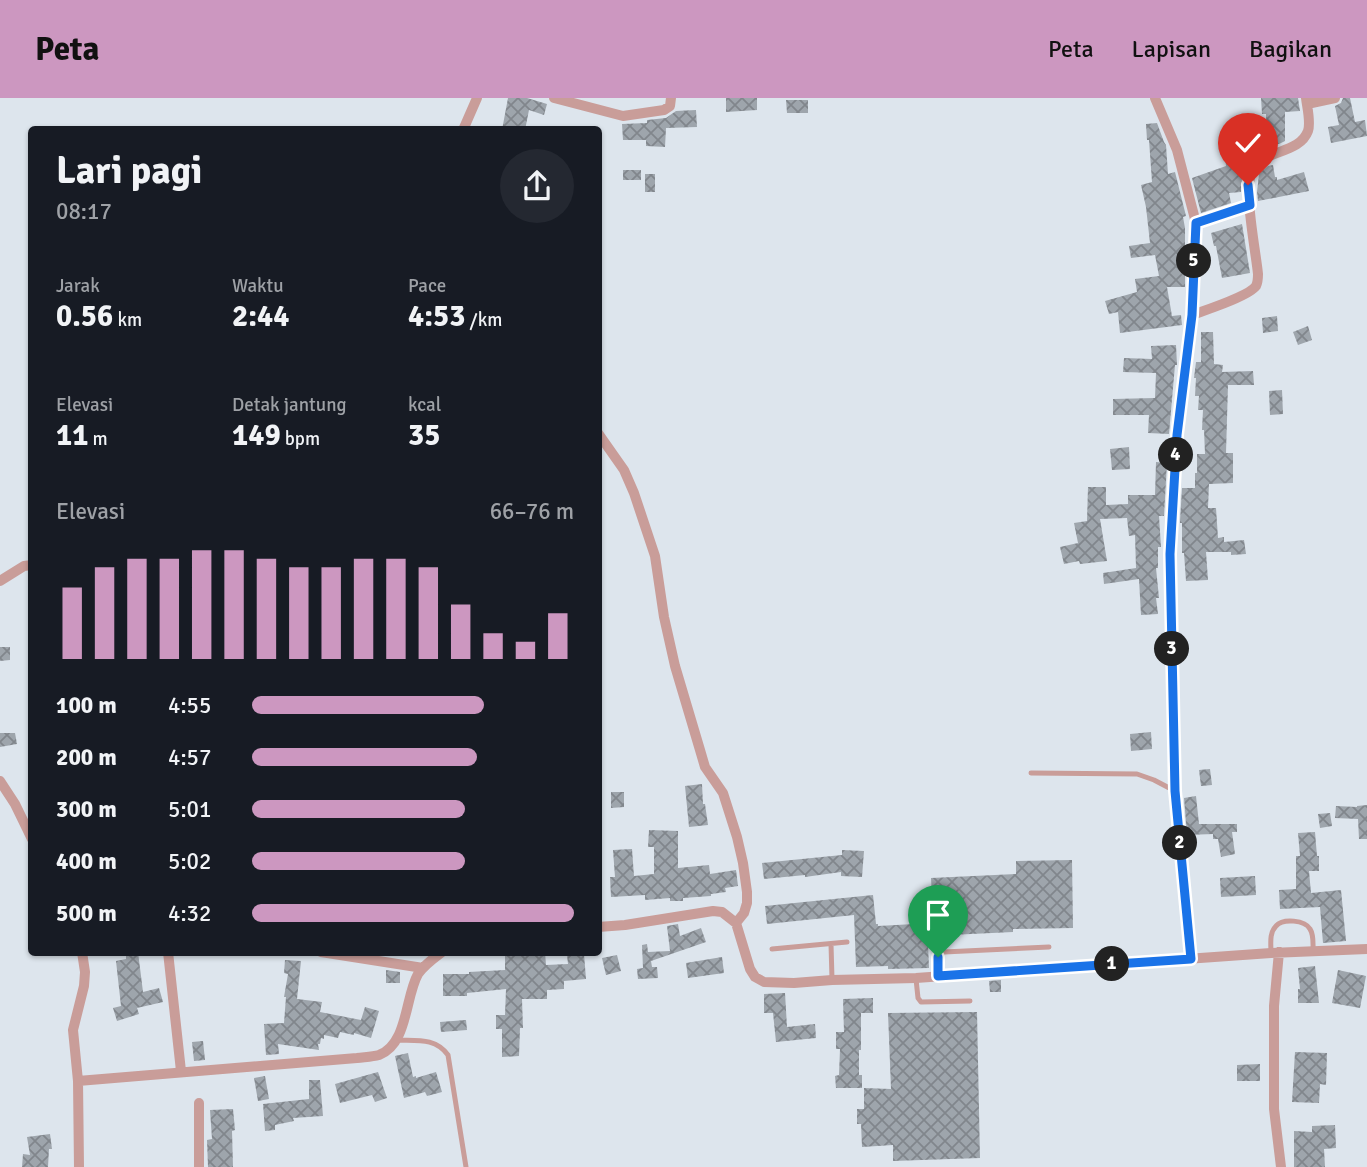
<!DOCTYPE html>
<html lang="id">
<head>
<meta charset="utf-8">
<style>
  :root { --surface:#171b24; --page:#242831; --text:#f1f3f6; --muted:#9ea1a6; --accent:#cc97c0 }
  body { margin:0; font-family:Signika,sans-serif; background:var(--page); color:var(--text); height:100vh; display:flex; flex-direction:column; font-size:26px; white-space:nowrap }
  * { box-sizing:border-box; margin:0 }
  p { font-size:23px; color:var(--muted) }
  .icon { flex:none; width:38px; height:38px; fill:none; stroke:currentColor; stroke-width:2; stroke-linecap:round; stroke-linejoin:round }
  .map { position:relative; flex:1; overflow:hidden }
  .drawer { position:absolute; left:28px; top:28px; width:574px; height:830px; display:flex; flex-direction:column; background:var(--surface); border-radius:7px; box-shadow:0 2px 5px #0004 }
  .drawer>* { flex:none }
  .pin { position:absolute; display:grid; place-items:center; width:60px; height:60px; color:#fff; margin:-72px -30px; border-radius:50% 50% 50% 0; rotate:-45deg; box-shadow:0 0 7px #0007 }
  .pin .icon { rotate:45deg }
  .km { position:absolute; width:35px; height:35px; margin:-18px; border-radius:50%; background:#222; color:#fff; font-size:19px; line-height:35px; text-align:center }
  .round { display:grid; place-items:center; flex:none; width:74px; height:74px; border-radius:37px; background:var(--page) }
  .overview { display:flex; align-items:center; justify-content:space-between; height:119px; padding:0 28px }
  h1 { font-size:38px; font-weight:700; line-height:52px }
  .figures { display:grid; grid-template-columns:repeat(3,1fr); gap:10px; height:119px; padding:7px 28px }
  .figures div { display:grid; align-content:center }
  .figures b { font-size:30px; font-weight:700 }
  .figures small { font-size:19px; font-weight:400 }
  .figures p { font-size:19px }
  .chart { height:196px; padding:14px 28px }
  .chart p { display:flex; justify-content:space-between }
  .chart svg { width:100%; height:126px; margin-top:7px; stroke:var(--accent); stroke-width:6 }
  ul { padding:0 28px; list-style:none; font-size:23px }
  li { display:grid; grid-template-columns:112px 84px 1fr; align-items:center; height:52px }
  li i { height:18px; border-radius:9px; background:var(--accent) }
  header { display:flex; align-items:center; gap:42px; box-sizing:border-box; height:98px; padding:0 35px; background:var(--accent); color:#111 }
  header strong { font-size:33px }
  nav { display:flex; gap:38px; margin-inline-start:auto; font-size:24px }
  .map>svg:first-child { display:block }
</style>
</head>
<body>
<header>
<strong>Peta</strong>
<nav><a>Peta</a><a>Lapisan</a><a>Bagikan</a></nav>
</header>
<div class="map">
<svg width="1367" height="1069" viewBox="0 0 1367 1069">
  <defs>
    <pattern id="building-cross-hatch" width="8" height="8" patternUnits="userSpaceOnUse" patternTransform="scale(1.75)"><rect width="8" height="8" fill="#9ea5ac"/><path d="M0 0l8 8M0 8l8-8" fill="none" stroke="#81868c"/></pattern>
  </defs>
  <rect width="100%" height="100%" fill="#dde5ed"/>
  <path fill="url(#building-cross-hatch)" d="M508,0h19l20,6 -3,11 -15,-5 -4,20h-23z
    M726,0h31v12l-31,2z
    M1261,0h37l2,13 -15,1v29l-6,3h-12l-1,-30h-4z
    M1343,0h7l5,24 10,-2 2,16 -36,7 -3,-16 11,-2 -4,-19 6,-3z
    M786,2h22v13h-21z
    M696,12l1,17 -31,1 -1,19 -19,-1v-6h-23l-1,-16 25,-1v-3l19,-2 10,-7z
    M1157,25l7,19 2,3 2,29 7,-2 11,44 -3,1 2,11v59h-18l5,29 9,-1 1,10 -62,8 -2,-21 -9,2 -4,-13 32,-9 -2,-13 24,-3 -4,-21 -24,3 -2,-12 21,-3 -4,-36 -5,-22 11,-3 -3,-42h-2l-1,-16z
    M1225,57h21v10l-4,13 -1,14 -12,1 2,10 -30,10 -9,-35 34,-12z
    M1273,67l2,12h2v3l27,-8 5,19 -51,10 -1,-9 2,-18 9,-8z
    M623,72h18v10h-18z
    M645,76h10v18h-10z
    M1242,126l8,49 -28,5 -6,-32h-2l-3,-13z
    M1277,218l1,15 -15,2 -1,-15z
    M1308,228l4,14 -14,5 -5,-13z
    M1201,234h12l1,32 9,1 -1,7 31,-1 1,14h-26l-2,68h7v30l-24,1 -1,24h8l2,30 6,-1v5l20,-2 2,14 -15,1v-3h-25l2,28 -22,1 -2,-28h-2v-30h-2v-2l2,-33h13v-15h2v-19h8l-1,-24h-2l1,-20h-5l1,-14h-4l1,-18h-2l2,-16h5z
    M1176,247l1,20h-2l-6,69 -21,-1 1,-18h-36v-16l42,-1 1,-25 -33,-1 1,-14 28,1 -1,-13z
    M1282,292l1,24 -13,1 -1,-24z
    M1129,349l1,22 -18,1 -2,-21z
    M1156,364l11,1 -3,53h-5l2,31h-3v21h-2l3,30h-3l2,16 -17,1 -2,-36 -35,5 -1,-11 33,-5 -1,-33 -6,1 -2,-18 -27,1 7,42 -27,3 -1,-3 -15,3 -4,-17 18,-4 -4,-20 13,-2 1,-34h18v18l22,-1v-9h27z
    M0,549h10v13l-10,1z
    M1151,634l1,17 -21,2 -1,-17z
    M0,635h15l2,11 -17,3z
    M1210,671l2,16 -11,1 -2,-16z
    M702,686l1,20h2l3,21 -19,2 -4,-41z
    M611,694h13v15l-13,1z
    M1196,698l3,28h38v8h-5l3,22 -14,3 -3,-18h-5v-5l-26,1 -3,-37z
    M1367,707v34h-8l-1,-20 -23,-1 1,-12 21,1v-1z
    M1330,715l2,13 -12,2 -2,-14z
    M649,732l29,1v37l31,-3 1,9 26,-4 2,16 -13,2 1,4 -15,2v2l-28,2v3h-13v-3l-25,2v-5l-34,2 -1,-20h5l-2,-27 19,-1 2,27 20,-2v-27h-6z
    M1315,734l2,24h2v15h-10l2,22 30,-3 5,51 -23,2 -3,-36 -40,2 -1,-19 17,-1v-33h4l-2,-23z
    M842,752l22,1 -2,26 -21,-1v-4l-36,5v-2l-41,4 -2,-16 80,-8z
    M1072,762l1,68 -60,1v3l-84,4v6h-1l1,26 -41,1v-3l-32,1 -2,-52 -87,9 -2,-18 108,-11 3,29h2v2l36,-2v-6h19l-2,-40 85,-4v-13z
    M1255,778l1,19 -35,2 -1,-19z
    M678,826l2,12 21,-8 5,14 -55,19 1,6h5l1,11 -20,1 -1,-10 6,-1 -1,-23 5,-1 1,8 22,-1 -3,-25z
    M126,854h12l5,40 16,-4 4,14 -26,6 2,6 -22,7 -4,-13 8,-2 -5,-45 10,-2z
    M505,854h40l1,13 22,-1 -1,-9 17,-1 2,25 -22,2v8l-17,1v9h-25l1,29h-3l-1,28 -17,1v-28h-6v-14h9l1,-26 -39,4v3h-24v-22h26v-2l36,-2z
    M617,857l4,16 -15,4 -4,-17z
    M722,859l2,16 -36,5 -2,-15z
    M285,862l16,1 -4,38 25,3 -2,10 41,8 4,-13 14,4 -8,27 -17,-5v2l-14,-3 -2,6 -14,-3v4l-3,-1 -1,6h-2l1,6 -41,-6 1,10 -13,1 -2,-31 20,-1 2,-26h-2l4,-23 -4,-1z
    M1315,868l4,37h-21v-14h2l-2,-21z
    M386,872l14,2v11h-14z
    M1338,872l28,6 -6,32 -28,-5z
    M1001,882v12h-11l-1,-11z
    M785,895l2,34 28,-3 1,14 -40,4 -3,-29h-9v-19z
    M873,900v15h-12v37h-2v25h3v13h-26l-1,-12 4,-1 1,-26h-4v-17h8l-1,-33z
    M977,914l3,146 -87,3v-16l-31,2 -1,-23h-4v-15h7v-21l27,1 -3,-76z
    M466,922l1,10 -26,2 -1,-10z
    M203,943l2,19 -11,1 -2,-19z
    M1295,954l32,1 -1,32 -6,-1 -1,19 -27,-1z
    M408,955l5,24 3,-1v2l20,-6 6,20 -15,4 -2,-4 -21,6 -9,-42z
    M1260,966v17h-23v-16z
    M378,974l9,26 -12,4 -3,-7 -32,8 -5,-19z
    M265,978l4,23 -11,2 -4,-23z
    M309,982h11l3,36 -30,2 1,3 -19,4v5l-10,1 -2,-27 46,-5z
    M233,1011l2,21 -3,1 1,36h-25l-1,-27 5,-1 -2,-29z
    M1335,1027l1,23 -12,1 1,18h-31v-36l18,1v-6z
    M50,1036l2,15h-3l-1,18h-26l1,-13 7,1 -3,-18z"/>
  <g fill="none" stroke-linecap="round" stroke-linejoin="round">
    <path stroke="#c99d99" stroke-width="5" d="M1031,675l106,1 17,6 21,11
      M831,846l1,35
      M772,851l75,-7
      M1271,855c0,-9 -2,-20 5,-27 7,-8 29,-6 34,3 4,6 3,15 3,22
      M938,878v-19l6,-5 105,-5
      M916,881l2,19 3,4 49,-1
      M396,942c20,1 39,-3 52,15l18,112"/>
    <path stroke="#c99d99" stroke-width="10" d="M554,0l69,18 41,-6 6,-4 1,-8
      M1155,0l22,52 19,73 -4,92 -15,120 -7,119 5,237 16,168
      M1307,6l28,-6
      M463,32l14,-32
      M1196,125l54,-18
      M1192,217c14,-5 57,-19 64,-29 2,-4 2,-7 2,-12 -2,-22 -15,-85 -6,-103 10,-22 47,-16 56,-40 3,-9 -1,-24 -2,-33
      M598,335l26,37 10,23 21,63 9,61 11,49 25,84 5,17 18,26 14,44 6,26 4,29v11l-3,10 -8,10
      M0,483l24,-15 8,-1
      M0,683l15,23 17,35
      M598,829l27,-2 88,-14 9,1 14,11 14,46 5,8 9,5 30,1 38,-3 84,-2 355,-25 96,-4
      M168,854l13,119
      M321,854l102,16
      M1279,854l-5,54v103l7,58
      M78,983l279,-23c7,-1 15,-1 22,-3 29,-11 26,-58 39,-81 6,-9 16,-16 24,-22
      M199,1005v64
      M79,1069l-1,-86 -5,-51 11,-44 1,-14 -3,-20"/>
  </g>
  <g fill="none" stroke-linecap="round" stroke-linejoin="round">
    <defs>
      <path id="route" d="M938,859v19l253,-17 -16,-168 -5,-237 7,-119 15,-120 4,-92 54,-18 -2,-20"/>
    </defs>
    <use href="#route" stroke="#fff" stroke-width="14"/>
    <use href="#route" stroke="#1a73e8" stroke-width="9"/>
  </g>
</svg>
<div class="pin" style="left:938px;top:859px;background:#1e9e55"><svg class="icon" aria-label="arrive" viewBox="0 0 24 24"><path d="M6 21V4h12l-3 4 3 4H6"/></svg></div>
<div class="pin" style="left:1248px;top:87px;background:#d93025"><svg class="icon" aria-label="check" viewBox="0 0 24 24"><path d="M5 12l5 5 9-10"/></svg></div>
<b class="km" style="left:1112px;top:866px">1</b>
<b class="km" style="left:1180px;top:745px">2</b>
<b class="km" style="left:1172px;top:551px">3</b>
<b class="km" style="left:1176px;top:357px">4</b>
<b class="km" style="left:1194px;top:163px">5</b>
<section class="drawer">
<div class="overview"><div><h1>Lari pagi</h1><p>08:17</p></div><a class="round"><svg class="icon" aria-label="share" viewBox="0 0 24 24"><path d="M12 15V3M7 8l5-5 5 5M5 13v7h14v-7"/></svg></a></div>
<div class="figures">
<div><p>Jarak</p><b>0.56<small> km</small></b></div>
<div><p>Waktu</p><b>2:44</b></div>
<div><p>Pace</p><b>4:53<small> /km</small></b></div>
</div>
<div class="figures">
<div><p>Elevasi</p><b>11<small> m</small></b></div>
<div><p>Detak jantung</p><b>149<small> bpm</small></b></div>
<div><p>kcal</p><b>35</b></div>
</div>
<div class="chart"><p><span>Elevasi</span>66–76 m</p>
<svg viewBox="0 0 160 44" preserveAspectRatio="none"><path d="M5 44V19M15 44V12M25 44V9M35 44V9M45 44V6M55 44V6M65 44V9M75 44V12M85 44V12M95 44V9M105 44V9M115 44V12M125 44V25M135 44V35M145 44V38M155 44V28"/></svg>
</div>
<ul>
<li><b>100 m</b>4:55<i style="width:72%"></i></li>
<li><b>200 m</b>4:57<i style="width:70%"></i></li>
<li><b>300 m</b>5:01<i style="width:66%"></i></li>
<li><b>400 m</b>5:02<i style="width:66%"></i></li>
<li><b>500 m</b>4:32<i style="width:100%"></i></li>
</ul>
</section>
</div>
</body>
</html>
